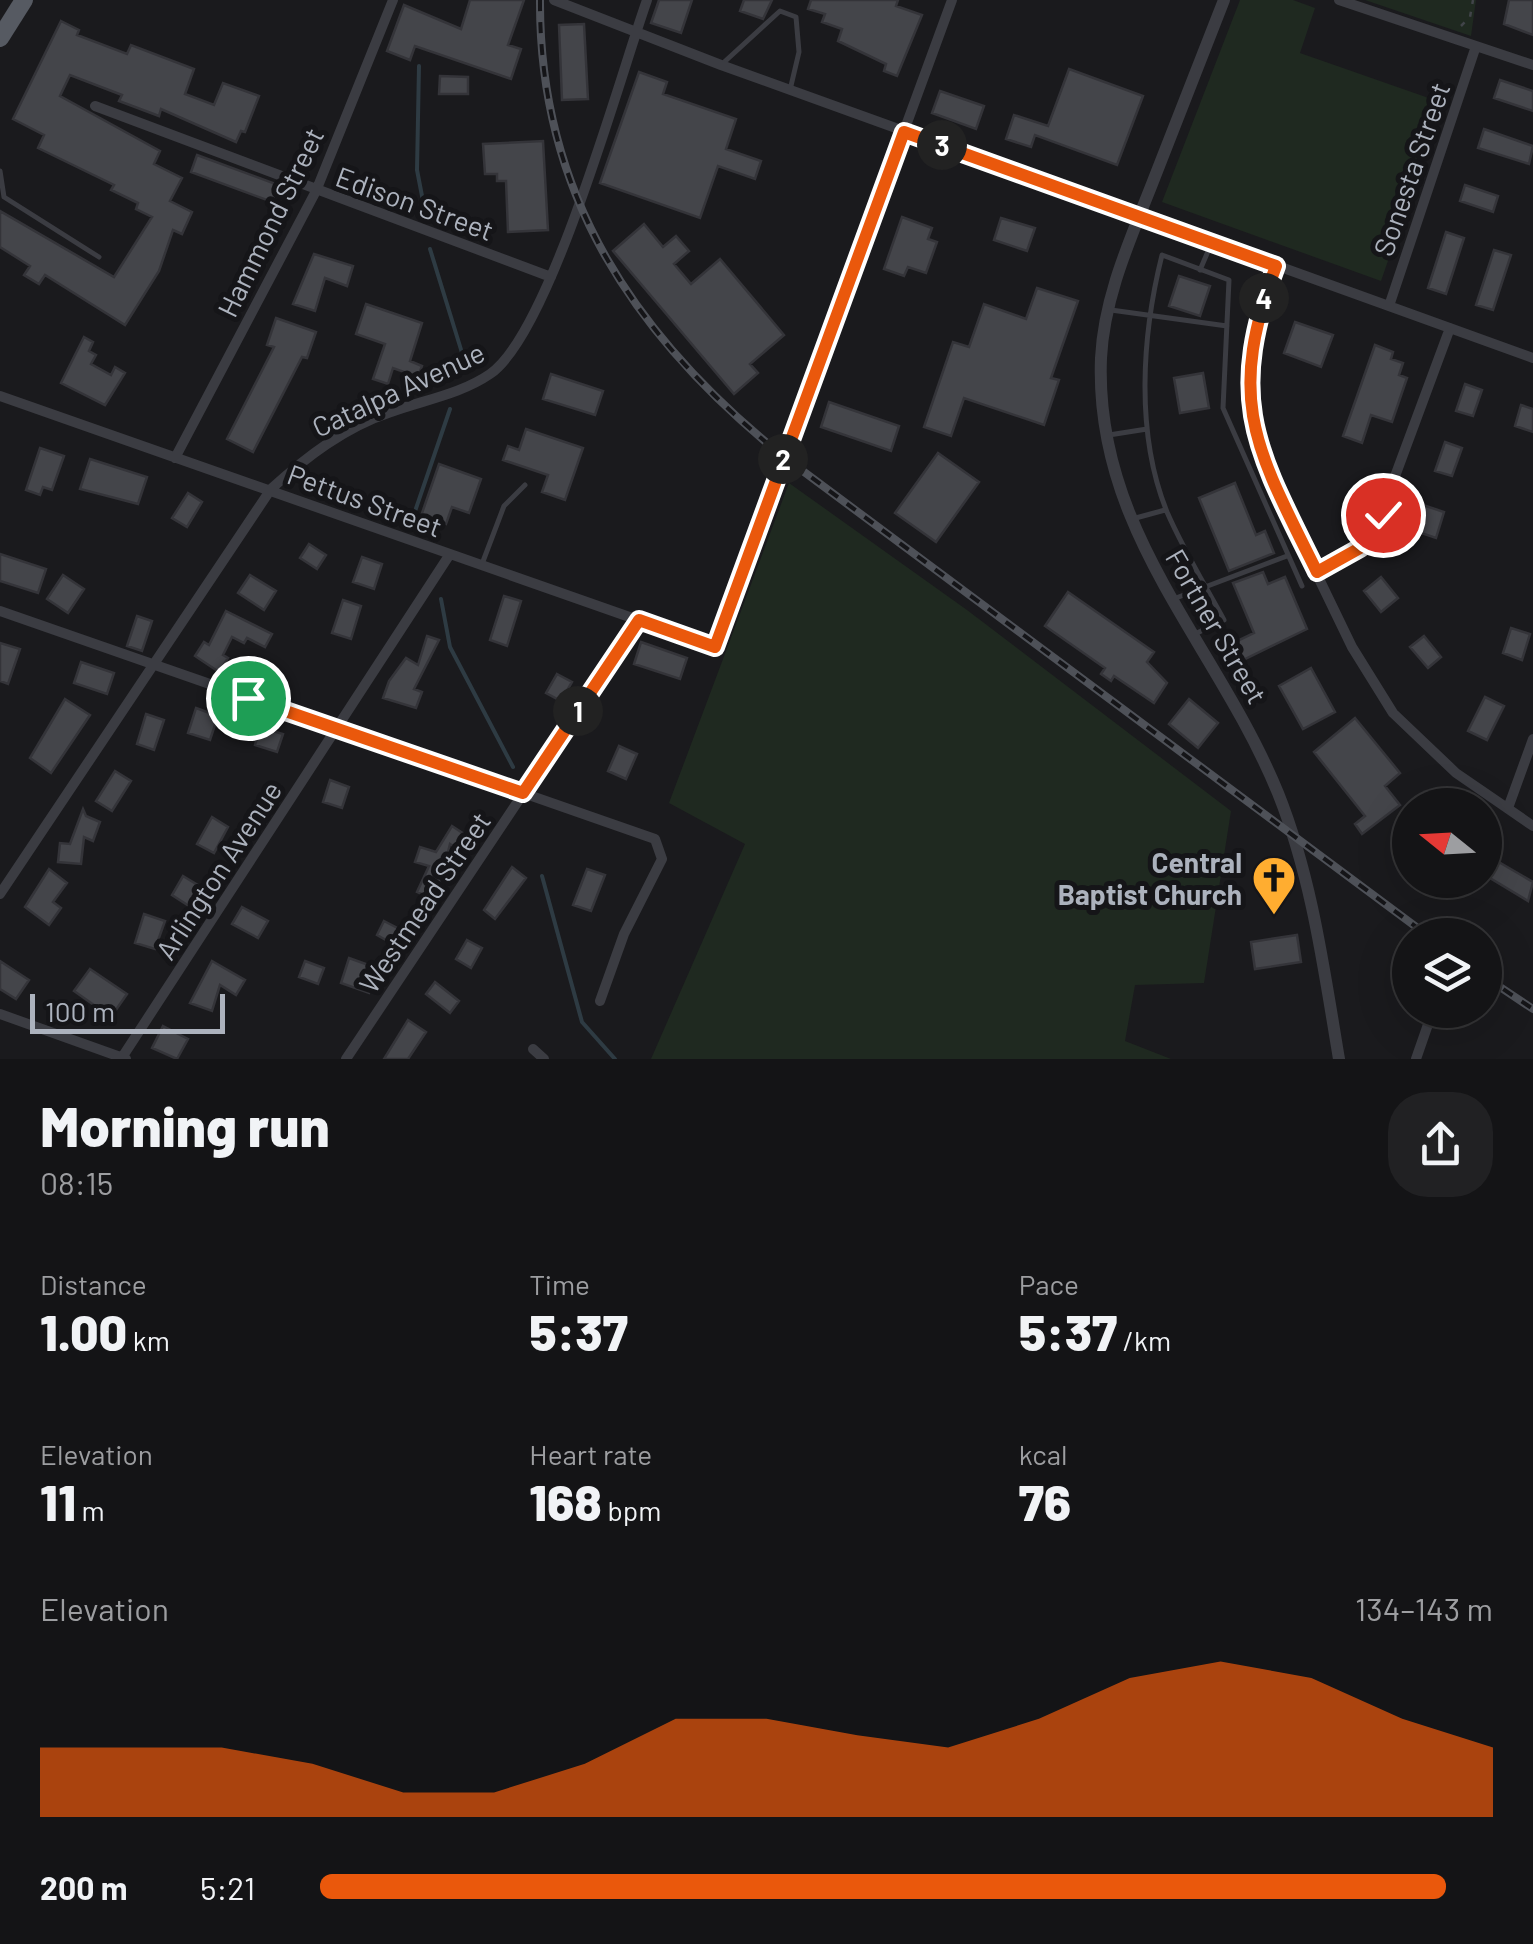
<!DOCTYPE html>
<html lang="en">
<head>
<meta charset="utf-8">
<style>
  :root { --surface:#141416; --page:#212123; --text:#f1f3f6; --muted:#9d9ea1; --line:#333335; --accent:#ea580c }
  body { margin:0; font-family:Barlow,sans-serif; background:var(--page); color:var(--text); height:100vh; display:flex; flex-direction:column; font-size:38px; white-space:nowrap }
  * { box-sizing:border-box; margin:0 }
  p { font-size:32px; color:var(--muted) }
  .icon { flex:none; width:55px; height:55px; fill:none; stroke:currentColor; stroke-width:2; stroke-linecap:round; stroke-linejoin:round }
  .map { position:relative; height:1059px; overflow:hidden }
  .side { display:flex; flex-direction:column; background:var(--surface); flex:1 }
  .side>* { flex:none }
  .needle { width:65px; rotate:288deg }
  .fabs { position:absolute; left:1392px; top:788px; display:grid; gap:20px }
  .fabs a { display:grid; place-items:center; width:110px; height:110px; border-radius:50%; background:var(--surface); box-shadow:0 10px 40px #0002,0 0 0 2px var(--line); font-size:50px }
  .scale { position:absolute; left:30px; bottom:25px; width:195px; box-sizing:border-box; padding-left:10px; border:5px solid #acb2bd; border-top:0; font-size:28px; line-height:35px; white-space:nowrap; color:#acb2bd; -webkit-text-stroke:8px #151518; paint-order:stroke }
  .pin { position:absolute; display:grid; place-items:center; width:85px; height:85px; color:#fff; margin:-42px; border:5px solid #fff; border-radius:50%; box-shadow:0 2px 10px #0007 }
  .km { position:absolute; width:50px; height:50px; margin:-25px; border-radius:50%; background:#222; color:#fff; font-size:28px; line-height:50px; text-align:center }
  .round { display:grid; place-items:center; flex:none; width:105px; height:105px; border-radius:40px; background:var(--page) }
  .headline { display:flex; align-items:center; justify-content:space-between; height:170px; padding:0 40px }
  h1 { font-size:55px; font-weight:800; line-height:75px }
  .stats { display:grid; grid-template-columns:repeat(3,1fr); gap:15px; height:170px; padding:10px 40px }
  .stats div { display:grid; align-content:center }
  .stats b { font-size:50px; font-weight:800 }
  .stats small { font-size:28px; font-weight:400 }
  .stats p { font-size:28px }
  .chart { height:280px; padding:20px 40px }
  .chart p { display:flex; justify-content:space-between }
  .chart svg { width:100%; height:180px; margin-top:10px; fill:var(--accent); opacity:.7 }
  ul { padding:0 40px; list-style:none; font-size:32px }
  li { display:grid; grid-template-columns:160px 120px 1fr; align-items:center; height:75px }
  li i { height:25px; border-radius:12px; background:var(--accent) }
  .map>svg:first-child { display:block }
</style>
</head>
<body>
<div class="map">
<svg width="1533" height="1059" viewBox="0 0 1533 1059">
  <rect width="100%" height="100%" fill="#1a1a1d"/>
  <path fill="#1f2920" d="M1240,0h53l22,8 -15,45 143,50 -62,178 -219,-79z
    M1365,0h111l-5,36z
    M789,483l178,127 264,201 -27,172 -69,2 -10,56 46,18h-520l94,-215 -76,-41z"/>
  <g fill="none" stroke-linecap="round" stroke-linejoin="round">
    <path stroke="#2e3b43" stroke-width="4" d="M419,66l-2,104 10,52
      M430,249l33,107 -2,15
      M411,523l39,-114
      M441,599l9,48 63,120
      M542,876l40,146 33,37"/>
  </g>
  <path fill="#44454a" stroke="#343439" stroke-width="2.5" d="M470,0h54l-16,45 13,4 -10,30 -96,-33 -5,14 -23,-9 17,-46 57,24z
    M659,0h33l-11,33 -30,-10z
    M744,0h28l-9,19 -23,-8z
    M811,0h87l-2,6 26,9 -25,61 -13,-5 2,-7 -48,-23 4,-12 -20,-7 3,-8 -17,-5z
    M1509,0h24v35l-29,-11z
    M61,21l18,9 -2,5 50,19 4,-9 63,24 -9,25 29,11 9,-22 36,13 -14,36 -4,-1 -5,11 -75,-33 -2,7 -40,-15 3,-6 -52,-20 -10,21 100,55 -6,13 28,14 -12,23 22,11 -10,22 -9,-4 -14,41 -34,54 -80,-50 -6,9 -15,-9 6,-9 -30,-19v-36l114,66 38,-60 -16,-8 2,-6 -27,-13 3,-5 -76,-37 6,-13 -31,-16z
    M584,24l4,75 -26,1 -3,-75z
    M1069,69l74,27 -26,69 -82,-30 -4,12 -25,-8 8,-24 34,11z
    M639,72l28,10 -4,12 73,25 -10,30 35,12 -6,18 -37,-13 -18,52 -100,-35z
    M440,76l28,1v17h-29z
    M1500,80l33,11v20l-39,-13z
    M940,91l44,15 -8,23 -44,-16z
    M1484,129l49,17 -4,18 -51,-16z
    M543,141l5,89 -40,2 -2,-51h-9v-7h-12l-2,-30z
    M197,155l84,31 -6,17 -84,-31z
    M1465,185l33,11 -5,16 -33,-11z
    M902,217l30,11 -4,11 9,3 -11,31 -18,-6 -4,9 -20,-7z
    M1001,218l34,10 -8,23 -33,-11z
    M644,224l19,23 13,-11 13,15 -15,13 17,20 29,-25 64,76 -34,29 8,9 -24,21 -121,-143z
    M1446,232l18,6 -18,56 -18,-6z
    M1494,250l17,5 -18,55 -17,-5z
    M314,254l39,12 -6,20 -22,-8 -10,33 -22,-7z
    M1179,276l31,10 -10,30 -31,-10z
    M1037,288l41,13 -27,77 8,2 -15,45 -80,-27 -13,38 -27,-9 29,-85 16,5 15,-43 42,15z
    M366,304l56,19 -12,38 12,5 -4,11 -25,-9 -5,16 -15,-5 12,-35 -29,-10z
    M276,318l40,14 -9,26 -5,-1 -49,95 -26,-13 47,-92 -7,-2z
    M1295,322l38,13 -12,32 -37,-14z
    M84,337l9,5 -4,9 7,4 -5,9 20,11 4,-8 10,6 -20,32 -44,-22z
    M1375,345l18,7 -2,7 12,4 -4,12 8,3 -15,44 -21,-7 -9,28 -19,-7z
    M1203,373l6,35 -29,5 -6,-35z
    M551,374l52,17 -8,24 -52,-16z
    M1465,384l17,6 -9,26 -17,-5z
    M829,402l70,24 -8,25 -70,-24z
    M1521,405l12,4v23l-18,-6z
    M526,429l57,19 -18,52 -23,-8 6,-17 -45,-15 5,-14 11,4z
    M1445,442l17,6 -10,28 -17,-5z
    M40,448l24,8 -12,34 -9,-3 -3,8 -14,-5z
    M938,453l41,29 -43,60 -41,-29z
    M90,459l57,18 -9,27 -58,-15z
    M439,464l42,15 -12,34 -17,-6 -6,17 -25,-8z
    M1235,483l21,52 9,-4 9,22 -45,18 -30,-73z
    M188,493l14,9 -15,25 -15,-9z
    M1423,505l21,7 -8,26 -21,-7z
    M309,544l17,11 -9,14 -17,-11z
    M0,554l46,15 -8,24 -38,-12z
    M362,557l20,7 -8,25 -21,-7z
    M1263,572l5,12 17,-7 22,52 -64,31 -8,-18 19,-9 -21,-50z
    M63,575l21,14 -16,24 -21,-14z
    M250,575l26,16 -12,19 -26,-17z
    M1381,577l17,21 -17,14 -17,-21z
    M1068,592l86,60 -7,10 20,21 -13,20 -40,-27 -3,5 -10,-7 4,-6 -60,-42z
    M504,596l17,5 -14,45 -17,-6z
    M343,600l18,6 -10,33 -19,-6z
    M226,611l46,23 -7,13 -18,-9 -3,5 -12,-6 -9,18 5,3 -9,14 -24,-16 9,-14 5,3z
    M137,616l15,5 -10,30 -15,-5z
    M1511,628l19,6 -8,26 -19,-7z
    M427,636l12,4 -25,49 8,3 -6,16 -33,-10 6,-17 17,-23 12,7z
    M1424,636l17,21 -13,11 -18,-21z
    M641,642l46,16 -7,21 -46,-15z
    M0,643l20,6 -12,35 -8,-3z
    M81,662l33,11 -7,21 -33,-11z
    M1311,668l24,44 -32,17 -24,-43z
    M557,674l15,8 -11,19 -15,-8z
    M1485,697l19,9 -17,34 -19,-9z
    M65,699l25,16 -39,58 -21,-15z
    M1189,699l29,24 -20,25 -29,-24z
    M196,708l22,8 -8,24 -22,-7z
    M146,714l18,6 -10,30 -17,-6z
    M1355,718l45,55 -15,13 15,19 -38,29 -7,-10 10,-8 -51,-64z
    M260,727l23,7 -6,18 -22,-7z
    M619,746l18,8 -11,25 -18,-8z
    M115,771l16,10 -19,30 -16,-10z
    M330,780l19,7 -7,21 -19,-6z
    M83,809l3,7 14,6 -7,19 -9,-4 -3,27 -23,-2 2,-19 10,1z
    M212,817l16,10 -14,26 -17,-9z
    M452,826l15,10 -8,14 -9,-6 -14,57 -19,-9 12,-26 -14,-4 5,-15 16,5z
    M1485,854l48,28 -5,19 -43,-26z
    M512,867l14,11 -31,41 -11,-9z
    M49,869l18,14 -14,19 8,6 -12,17 -24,-18z
    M587,869l18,6 -14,36 -18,-6z
    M183,876l18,11 -12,19 -17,-11z
    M242,907l26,14 -10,17 -26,-14z
    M144,914l21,7 -10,28 -20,-6z
    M384,921l25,13 -7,15 -25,-14z
    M1297,935l4,27 -46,7 -4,-27z
    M467,940l15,8 -11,20 -15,-9z
    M349,958l28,10 -8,25 -28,-10z
    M0,961l29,19 -13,19 -16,-10z
    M212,961l33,19 -9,15 -16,-10 -8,26 -22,-8z
    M305,961l19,7 -6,16 -19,-7z
    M90,969l37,25 -16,23 -37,-26z
    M435,982l24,19 -9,12 -24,-19z
    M408,1020l18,12 -18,27h-24z
    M163,1026l25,13 -11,20 -25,-11z"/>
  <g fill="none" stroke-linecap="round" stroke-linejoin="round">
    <path stroke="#414449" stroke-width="2.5" stroke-dasharray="5 8" stroke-linecap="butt" d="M1461,26l9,-9 3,-17"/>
    <path stroke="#3b3c42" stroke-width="5" d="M721,65l59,-54 16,6 3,35 -9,38
      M0,171l4,26 95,60
      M1200,270l12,-28
      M1111,310l116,16
      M1109,435l38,-6
      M1132,519l33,-9
      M482,564l22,-58 21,-21
      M1176,598l111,-42
      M1197,633l27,-13c-19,-35 -41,-71 -57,-108 -32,-79 -25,-177 -5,-257l67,25 -6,128 79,178"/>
    <path stroke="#3b3c42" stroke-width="10" d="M554,0l167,65 812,293
      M1339,0l194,65
      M95,106l456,171
      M1276,266l-27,91 2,61 14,49 87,180 41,66 63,60 77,53
      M1389,306l87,-260
      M0,396l715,251 237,-647
      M175,458l141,-267 77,-191
      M1317,572l26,-11 31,-28 76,-205
      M0,611l655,228 7,20 -38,75 -24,67
      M1508,808l25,-69
      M0,894l271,-405c35,-32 74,-62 120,-77 33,-12 70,-18 99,-38 60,-41 129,-295 157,-374
      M0,1014l126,45
      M533,1049l11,10
      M121,1059l329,-505
      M346,1059l293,-439
      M1416,1059l17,-49"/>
    <path stroke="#3b3c42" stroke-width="12" d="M1224,0c-24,61 -48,122 -72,184 -22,56 -48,113 -51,174 -7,174 115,284 177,435 34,85 46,177 61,266"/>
    <path stroke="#565a62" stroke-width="18" d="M0,38l24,-38"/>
    <defs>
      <path id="rail" d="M540,0c-1,196 96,338 244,457l643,478
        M1485,977l48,32"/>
    </defs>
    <use href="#rail" stroke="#4e5158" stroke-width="8"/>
    <use href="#rail" stroke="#151518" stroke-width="4" stroke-dasharray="11" stroke-linecap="butt"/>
  </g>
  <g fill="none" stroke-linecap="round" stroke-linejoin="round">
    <defs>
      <path id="route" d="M248,698l275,95 116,-173 76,27 189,-515 372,134c-51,136 -20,183 41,306l43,-24 23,-33"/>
    </defs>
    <use href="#route" stroke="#fff" stroke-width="20"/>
    <use href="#route" stroke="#ea580c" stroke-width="12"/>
  </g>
  <defs>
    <symbol id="church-pin" viewBox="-11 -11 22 30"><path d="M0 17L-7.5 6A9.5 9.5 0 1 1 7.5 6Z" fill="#ffad30" stroke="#151518"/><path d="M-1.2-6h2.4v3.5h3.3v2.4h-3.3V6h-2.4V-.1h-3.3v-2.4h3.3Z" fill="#111"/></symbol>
  </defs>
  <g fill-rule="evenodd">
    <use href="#church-pin" x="1249" y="853" width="50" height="68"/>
  </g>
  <g text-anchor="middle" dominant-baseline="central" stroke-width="10" stroke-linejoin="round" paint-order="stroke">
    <g font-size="28" fill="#acb2bd" stroke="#151518">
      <text transform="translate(1411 169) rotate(-71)">Sonesta Street</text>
      <text transform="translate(415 203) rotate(20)">Edison Street</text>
      <text transform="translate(270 222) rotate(-64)">Hammond Street</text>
      <text transform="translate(398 389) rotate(-25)">Catalpa Avenue</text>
      <text transform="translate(365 500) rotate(20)">Pettus Street</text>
      <text transform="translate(1217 626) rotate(60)">Fortner Street</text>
      <text transform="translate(218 870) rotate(-57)">Arlington Avenue</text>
      <text transform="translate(424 902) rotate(-56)">Westmead Street</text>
    </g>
    <g font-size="28" font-weight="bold" fill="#acb2bd" stroke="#151518" text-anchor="end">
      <text x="1242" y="862">Central<tspan x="1242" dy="32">Baptist Church</tspan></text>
    </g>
  </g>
</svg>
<div class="fabs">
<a><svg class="needle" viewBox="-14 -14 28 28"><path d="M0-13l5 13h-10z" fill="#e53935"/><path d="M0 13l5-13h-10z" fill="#9d9ea1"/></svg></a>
<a><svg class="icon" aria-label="layers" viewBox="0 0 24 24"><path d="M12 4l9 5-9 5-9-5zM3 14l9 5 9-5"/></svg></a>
</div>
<div class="scale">100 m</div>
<div class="pin" style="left:248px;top:698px;background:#1e9e55"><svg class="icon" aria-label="arrive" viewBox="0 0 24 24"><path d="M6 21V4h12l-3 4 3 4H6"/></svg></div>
<div class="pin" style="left:1383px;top:515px;background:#d93025"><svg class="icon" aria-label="check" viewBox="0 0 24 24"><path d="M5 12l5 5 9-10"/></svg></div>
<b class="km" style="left:578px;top:711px">1</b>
<b class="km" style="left:783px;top:459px">2</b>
<b class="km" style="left:942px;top:145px">3</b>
<b class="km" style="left:1264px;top:298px">4</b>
</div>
<section class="side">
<div class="headline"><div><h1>Morning run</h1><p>08:15</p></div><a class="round"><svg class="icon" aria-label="share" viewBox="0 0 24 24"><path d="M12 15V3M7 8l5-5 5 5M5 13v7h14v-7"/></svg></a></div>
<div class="stats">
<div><p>Distance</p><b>1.00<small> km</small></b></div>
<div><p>Time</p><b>5:37</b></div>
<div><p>Pace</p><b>5:37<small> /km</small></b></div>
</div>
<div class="stats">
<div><p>Elevation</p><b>11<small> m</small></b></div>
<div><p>Heart rate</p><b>168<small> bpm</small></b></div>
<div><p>kcal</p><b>76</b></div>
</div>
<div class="chart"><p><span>Elevation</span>134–143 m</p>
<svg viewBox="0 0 160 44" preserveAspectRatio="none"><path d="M0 44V27L10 27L20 27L30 31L40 38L50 38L60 31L70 20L80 20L90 24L100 27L110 20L120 10L130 6L140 10L150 20L160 27V44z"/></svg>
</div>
<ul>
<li><b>200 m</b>5:21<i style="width:96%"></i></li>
</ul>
</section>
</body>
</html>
